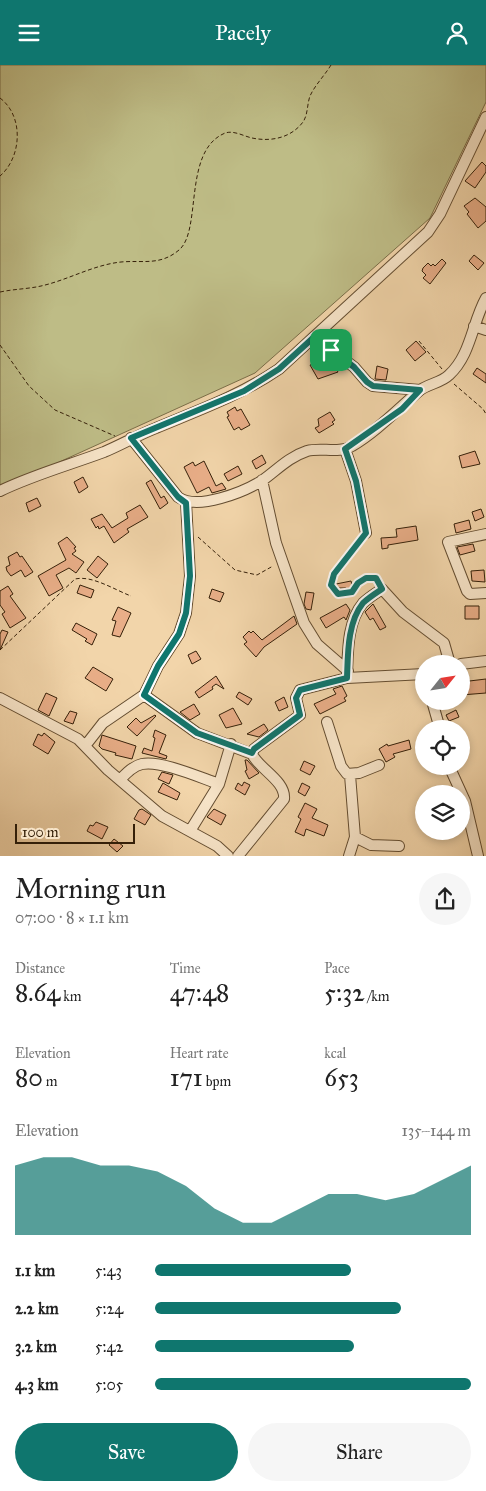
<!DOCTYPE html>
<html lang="en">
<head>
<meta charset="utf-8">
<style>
  :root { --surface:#fff; --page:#f6f6f6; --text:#222; --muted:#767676; --accent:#0f766e }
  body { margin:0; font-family:"IM FELL Great Primer",serif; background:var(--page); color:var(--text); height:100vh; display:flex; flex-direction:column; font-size:19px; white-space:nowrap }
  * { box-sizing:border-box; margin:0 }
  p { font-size:16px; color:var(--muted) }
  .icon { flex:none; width:28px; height:28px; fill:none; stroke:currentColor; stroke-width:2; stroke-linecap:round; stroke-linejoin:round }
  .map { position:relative; height:791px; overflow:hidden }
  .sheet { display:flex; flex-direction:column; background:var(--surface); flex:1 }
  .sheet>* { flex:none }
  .needle { width:32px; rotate:60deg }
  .fabs { position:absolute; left:415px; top:590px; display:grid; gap:10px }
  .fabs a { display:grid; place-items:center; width:55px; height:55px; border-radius:50%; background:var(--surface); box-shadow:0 2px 8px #0003; font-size:25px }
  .scale { position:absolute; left:15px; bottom:12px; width:120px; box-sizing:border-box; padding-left:5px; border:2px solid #352009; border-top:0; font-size:14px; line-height:18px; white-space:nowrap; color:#352009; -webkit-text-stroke:4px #f7e4c8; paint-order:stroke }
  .pin { position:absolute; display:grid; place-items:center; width:42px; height:42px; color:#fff; margin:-21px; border-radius:10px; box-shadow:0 2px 8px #0006 }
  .round { display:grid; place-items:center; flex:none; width:52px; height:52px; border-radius:26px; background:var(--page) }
  .overview { display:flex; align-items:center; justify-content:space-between; height:85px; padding:0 15px }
  h1 { font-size:28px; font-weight:600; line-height:38px }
  .stats { display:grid; grid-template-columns:repeat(3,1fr); gap:8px; height:85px; padding:5px 15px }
  .stats div { display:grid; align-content:center }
  .stats b { font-size:25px; font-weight:600 }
  .stats small { font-size:14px; font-weight:400 }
  .stats p { font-size:14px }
  .chart { height:140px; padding:10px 15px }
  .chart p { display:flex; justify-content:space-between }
  .chart svg { width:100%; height:90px; margin-top:5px; fill:var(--accent); opacity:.7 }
  .primary-button { display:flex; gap:10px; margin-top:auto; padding:10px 15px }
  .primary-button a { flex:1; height:58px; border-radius:30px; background:var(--accent); color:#fff; font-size:20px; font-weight:600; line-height:58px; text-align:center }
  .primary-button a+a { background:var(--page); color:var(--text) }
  ul { padding:0 15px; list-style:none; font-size:16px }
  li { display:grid; grid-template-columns:80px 60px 1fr; align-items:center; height:38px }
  li i { height:12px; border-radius:6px; background:var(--accent) }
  header { display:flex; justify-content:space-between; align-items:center; height:65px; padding:0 15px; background:var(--accent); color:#fff; font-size:22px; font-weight:600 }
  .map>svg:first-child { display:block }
</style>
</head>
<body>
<header><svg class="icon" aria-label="menu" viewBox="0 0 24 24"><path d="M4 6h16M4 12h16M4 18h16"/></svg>Pacely<svg class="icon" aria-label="person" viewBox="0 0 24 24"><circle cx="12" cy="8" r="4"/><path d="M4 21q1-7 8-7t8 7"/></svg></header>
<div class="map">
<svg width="486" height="791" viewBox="0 0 486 791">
  <rect width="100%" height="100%" fill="#f2d5aa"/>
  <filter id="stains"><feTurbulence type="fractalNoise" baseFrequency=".004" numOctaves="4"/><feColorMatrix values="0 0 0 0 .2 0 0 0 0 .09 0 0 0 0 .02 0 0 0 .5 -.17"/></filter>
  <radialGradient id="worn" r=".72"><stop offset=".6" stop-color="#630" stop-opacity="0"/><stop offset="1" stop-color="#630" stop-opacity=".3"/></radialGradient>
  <path fill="#bebc86" stroke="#7a6e48" d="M0,0h486v37l-56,116 -175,155 -255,116z"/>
  <path fill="#e9ae88" stroke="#352009" d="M482,97l4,4v6l-11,16 -10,-7z
    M475,133l11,9v14l-8,7 -11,-14 2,-2 -5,-6z
    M474,190l10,8 -6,7 -9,-9z
    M442,194l4,4 -16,21 -7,-6 3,-3 -4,-4 1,-3 5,-5 3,3 2,-2 2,2z
    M416,276l10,11 -11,9 -9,-11z
    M329,292l9,15 -20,7 -8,-14z
    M377,301l11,3 -2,11 -11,-1z
    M477,303l9,6v9l-13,-9z
    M235,342l2,4 4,-2 9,16 -9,5 -2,-3 -5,3 -7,-13 2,-1 -2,-4z
    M330,347l5,8 -3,2 2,2 -15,9 -4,-5 4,-2 -1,-7z
    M475,386l5,13 -18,4 -3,-12z
    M262,390l4,8 -10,6 -4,-8z
    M204,396l12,25 6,-3 4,6 -14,4 -3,-6 -12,6 -13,-26 9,-5 2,4z
    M238,401l4,8 -14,7 -4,-7z
    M83,412l5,10 -9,6 -5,-11z
    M151,415l10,18 3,-2 4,7 -8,6 -14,-26z
    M37,433l4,8 -12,6 -3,-9z
    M140,440l8,12 -21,12 2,3 -15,11 -10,-17 -5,3 -1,-3 -2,2 -5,-9 11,-5 10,14 16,-10 -2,-5z
    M481,444l3,8 -9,4 -3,-9z
    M469,455l2,9 -15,4 -2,-9z
    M416,461l2,14 -30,5v3l-6,1 -1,-11 16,-1 -1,-8z
    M67,472l9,10 -2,1 2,3 -4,3 12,8 -8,11 -7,-5 -13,7 7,13 -14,8 -11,-20 28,-16 -8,-17z
    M473,479l2,7 -15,4 -3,-8z
    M17,487l3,5 2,-1 11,16 -8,5 -4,-7 -10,6 -4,-5 -1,-4 4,-2 -2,-8z
    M98,491l10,8 -11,14 -10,-8z
    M484,505l1,12 -13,-1 -1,-10z
    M351,516l2,8 -6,1 -1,-2h-14l-1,-3z
    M80,520l14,5 -3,8 -14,-5z
    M8,521l5,8 -3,2 16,22 -16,10 -8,-14 3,-2 -5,-7v-14z
    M212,524l12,4 -4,9 -11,-4z
    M306,527l8,1 -3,17 -5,-1 -2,-5z
    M346,539l4,6 -4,10 -2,-3 -18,11 -6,-10z
    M373,539l13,23 -6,3 -7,-12 -3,2 -5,-8z
    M465,541h14v13h-14z
    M118,542l13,6 -11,24 -8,-2 4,-14 -4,-1z
    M294,551l3,8 -33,23 -8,10 -12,-13 3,-2 -4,-5 6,-6 2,2 2,-2 9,9z
    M76,558l21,11 -5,11 -7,-4 2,-2 -15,-9z
    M2,565l6,2 -8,18v-16z
    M196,586l5,8 -9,5 -4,-9z
    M93,602l20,12 -7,12 -21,-13z
    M216,611l8,13 -8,-5 -4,3 1,2 -14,9 -4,-6z
    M486,614v14l-25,2v-13z
    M342,621l5,10 -3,2 2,3 -26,13 -6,-10 22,-10 -3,-5z
    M239,627l13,7 -4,6 -12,-8z
    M46,628l11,5 -8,18 -11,-6z
    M284,632l4,10 -9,4 -4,-9z
    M194,639l6,10 -10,6 -10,-8z
    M233,643l9,16 -16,4 -7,-13z
    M456,645l3,7 -10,4 -3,-6z
    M70,646l7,2 -4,11 -9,-3z
    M155,650l1,1 -19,20 -10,-9 9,-9 5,5z
    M264,659l4,6 -9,7 -12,-3z
    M155,665l11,5 -7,18 8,3 -1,3 -24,-6 2,-5 8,3 3,-13 -2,-1z
    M44,668l11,9 -7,12 -15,-9 5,-11 4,2z
    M102,670l34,11 -4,13 -17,-4 1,-2 -14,-4 -3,-3z
    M409,675l2,9 -18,5 2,3 -9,5 -7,-13 8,-5 1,2z
    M245,695h2l12,13 -10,6 -4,-8 2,-1z
    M304,696l11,5 -5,9 -10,-5z
    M162,707l11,3 -4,9 -11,-5z
    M244,717l6,3 -5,10 -10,-6 3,-6 4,3z
    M163,718l17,10 -3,7 -19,-8z
    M302,718l8,4 -5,9 -7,-4z
    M305,738l12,6 -5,9 16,7 -4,11 -18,-7 -2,7 -9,-4 6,-13 -3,-2z
    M142,744l9,6 -6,10 -11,-6 5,-9z
    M214,744l12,6 -5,10 -14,-8z
    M96,757l12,5 -6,12 -15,-8 3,-6 3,1z
    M114,774l9,7 -6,6 -8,-7z"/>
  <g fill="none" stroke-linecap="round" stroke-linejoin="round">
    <defs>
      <path id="minor" d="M474,261l12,4
        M314,272l40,30 13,15 6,4 47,4
        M131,373l47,59c19,14 66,-5 85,-17 15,-11 26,-23 44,-29 14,-4 32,3 45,-5 24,-14 46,-37 67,-55 8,-7 22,-8 30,-16 22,-20 23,-52 37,-77
        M345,384l11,32 10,52
        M262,415l14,63 28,80 13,21 31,27
        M0,426c33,-16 69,-26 104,-39 17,-7 34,-17 52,-24 43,-18 85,-33 123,-59l149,-137 12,-18 46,-97
        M486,469l-38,8 19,49 3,3 16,-1
        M461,599l25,-3
        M347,610c1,-23 0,-53 16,-72 5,-5 13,-10 19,-14l21,23 41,31 6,21
        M144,630l53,38 55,21
        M0,633l78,41 30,31 54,46 55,30 11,10
        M432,636l8,28
        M327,657l14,44 6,8 12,-1 20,-8
        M85,681l18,-23 41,-28 14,-29 21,-32 7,-21 4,-37 -4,-74
        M449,701l16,35 13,55
        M120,715c6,-7 13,-14 22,-16 19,-4 59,14 77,20
        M190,766l29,-47 12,-40
        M355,772l16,8 28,1
        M238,791l46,-57c2,-18 -25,-30 -32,-45l2,-5 46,-34 -4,-17 4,-8 47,-12 77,-4
        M349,791l6,-19 -5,-62"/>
    </defs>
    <use href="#minor" stroke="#644d31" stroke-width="12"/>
    <path stroke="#352009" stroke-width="1" stroke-dasharray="4 2.5" stroke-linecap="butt" d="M0,33c24,18 22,59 0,78
      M0,227c14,-3 28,-3 41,-6 27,-6 52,-21 80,-24 22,-2 39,4 58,-12 23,-19 4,-97 44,-116 9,-5 20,2 29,4 19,4 39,0 51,-16 5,-7 4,-18 7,-26 5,-11 15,-21 21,-31
      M419,276l23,28
      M0,280l29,41 26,24 60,26
      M454,319l29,25 3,5
      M198,472l37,33 22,5 16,-9
      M360,476l-26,33 -3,11 8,9 13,-2 14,-14h10l2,4
      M0,585l75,-71c17,-4 40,11 56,17"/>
    <use href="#minor" stroke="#f7e4c8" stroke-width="10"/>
  </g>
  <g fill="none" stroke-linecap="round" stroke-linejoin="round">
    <defs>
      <path id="route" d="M314,272l40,30 13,15 6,4 47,4 -18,19 -57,40 11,32 10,52 -32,41 -3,11 7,9 14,-2 6,-9 8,-5h10l6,11c-6,4 -14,9 -19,14 -16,20 -15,52 -16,75l-47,12 -4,8 4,17 -46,34 -2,4 -55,-20 -53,-38 14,-29 21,-32 7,-21 4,-37 -4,-73 -8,-6 -47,-59 113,-47 35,-22z"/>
    </defs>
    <use href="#route" stroke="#fff" stroke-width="10"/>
    <use href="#route" stroke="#0f766e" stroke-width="6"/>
  </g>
  <rect width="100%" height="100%" filter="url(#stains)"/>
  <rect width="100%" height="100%" fill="url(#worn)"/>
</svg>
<div class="fabs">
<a><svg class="needle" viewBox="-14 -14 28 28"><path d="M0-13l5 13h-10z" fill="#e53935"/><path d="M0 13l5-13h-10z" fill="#767676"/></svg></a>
<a><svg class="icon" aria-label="locate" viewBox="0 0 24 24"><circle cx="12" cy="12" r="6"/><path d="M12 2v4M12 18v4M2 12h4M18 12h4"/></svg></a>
<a><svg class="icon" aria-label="layers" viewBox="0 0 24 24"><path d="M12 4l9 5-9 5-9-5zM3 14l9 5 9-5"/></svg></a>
</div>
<div class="scale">100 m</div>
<div class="pin" style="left:331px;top:285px;background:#1e9e55"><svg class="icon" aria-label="arrive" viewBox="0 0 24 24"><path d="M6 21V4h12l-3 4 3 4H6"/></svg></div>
</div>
<section class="sheet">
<div class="overview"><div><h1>Morning run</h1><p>07:00 · 8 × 1.1 km</p></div><a class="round"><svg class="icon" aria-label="share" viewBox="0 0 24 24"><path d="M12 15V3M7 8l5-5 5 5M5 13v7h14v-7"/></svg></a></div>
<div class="stats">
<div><p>Distance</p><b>8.64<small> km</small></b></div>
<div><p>Time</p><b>47:48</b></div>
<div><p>Pace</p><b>5:32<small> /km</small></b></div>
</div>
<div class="stats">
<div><p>Elevation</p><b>80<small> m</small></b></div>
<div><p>Heart rate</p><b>171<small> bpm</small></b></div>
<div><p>kcal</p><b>653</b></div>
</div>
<div class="chart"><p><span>Elevation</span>135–144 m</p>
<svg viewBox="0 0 160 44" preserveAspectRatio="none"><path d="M0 44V10L10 6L20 6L30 10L40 10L50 13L60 20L70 31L80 38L90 38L100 31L110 24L120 24L130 27L140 24L150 17L160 10V44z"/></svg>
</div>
<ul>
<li><b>1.1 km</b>5:43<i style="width:62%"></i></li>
<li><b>2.2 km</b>5:24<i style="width:78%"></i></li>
<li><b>3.2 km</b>5:42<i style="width:63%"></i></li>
<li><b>4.3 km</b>5:05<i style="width:100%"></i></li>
</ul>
<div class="primary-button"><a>Save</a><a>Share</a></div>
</section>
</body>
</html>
